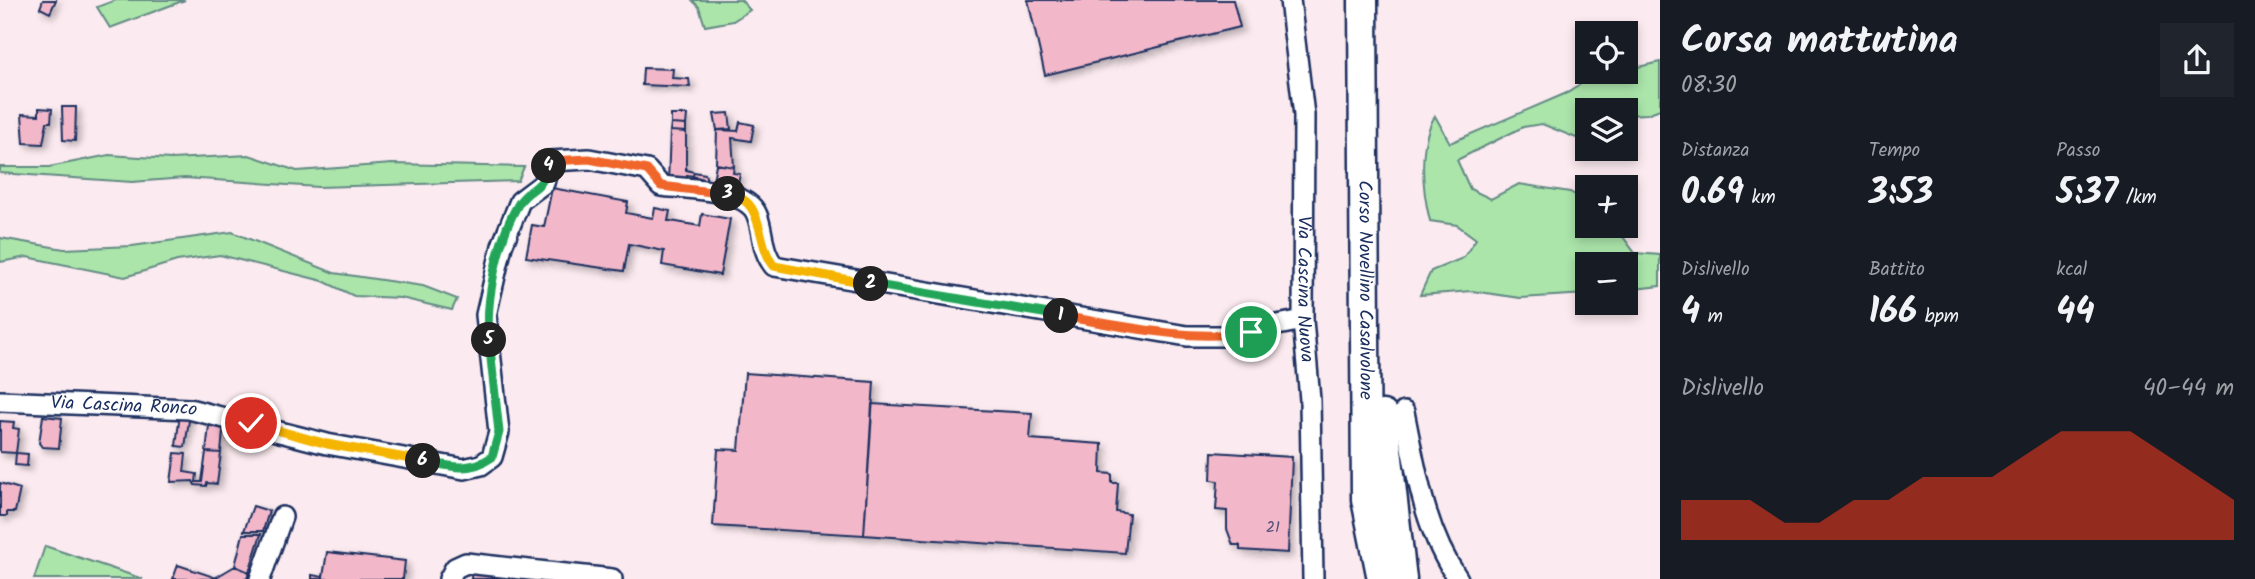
<!DOCTYPE html>
<html lang="it">
<head>
<meta charset="utf-8">
<style>
  :root { --surface:#171b24; --page:#20242c; --text:#f1f3f6; --muted:#9ea1a6; --accent:#c8321e }
  body { margin:0; font-family:Kalam,sans-serif; background:var(--page); color:var(--text); height:100vh; display:flex; flex-direction:column; font-size:26px; white-space:nowrap }
  * { box-sizing:border-box; margin:0 }
  p { font-size:23px; color:var(--muted) }
  .icon { flex:none; width:38px; height:38px; fill:none; stroke:currentColor; stroke-width:2; stroke-linecap:round; stroke-linejoin:round }
  .map { position:relative; flex:1; overflow:hidden }
  .panel { display:flex; flex-direction:column; background:var(--surface); width:595px }
  .panel>* { flex:none }
  .fabs { position:absolute; left:1575px; top:21px; display:grid; gap:14px }
  .fabs a { display:grid; place-items:center; width:63px; height:63px; border-radius:0px; background:var(--surface); box-shadow:0 4px 10px #0003; font-size:35px }
  .pin { position:absolute; display:grid; place-items:center; width:60px; height:60px; color:#fff; margin:-30px; border:4px solid #fff; border-radius:50%; box-shadow:0 2px 7px #0007 }
  .km { position:absolute; width:35px; height:35px; margin:-18px; border-radius:50%; background:#222; color:#fff; font-size:19px; line-height:35px; text-align:center }
  .round { display:grid; place-items:center; flex:none; width:74px; height:74px; border-radius:0px; background:var(--page) }
  .summary { display:flex; align-items:center; justify-content:space-between; height:119px; padding:0 21px }
  h1 { font-size:38px; font-weight:700; line-height:52px }
  .stats { display:grid; grid-template-columns:repeat(3,1fr); gap:10px; height:119px; padding:7px 21px }
  .stats div { display:grid; align-content:center }
  .stats b { font-size:35px; font-weight:700 }
  .stats small { font-size:19px; font-weight:400 }
  .stats p { font-size:19px }
  .chart { height:196px; padding:14px 21px }
  .chart p { display:flex; justify-content:space-between }
  .chart svg { width:100%; height:126px; margin-top:7px; fill:var(--accent); opacity:.7 }
  main { display:flex; flex:1; min-height:0 }
  .map>svg:first-child { display:block }
</style>
</head>
<body>
<main>
<div class="map">
<svg width="1660" height="579" viewBox="0 0 1660 579">
  <defs>
    <filter id="shadow"><feDropShadow dx="4" dy="4" stdDeviation="3.5" flood-color="#0004"/></filter>
  </defs>
  <rect width="100%" height="100%" fill="#fbeaef"/>
  <filter id="ink" filterUnits="userSpaceOnUse"><feTurbulence type="fractalNoise" baseFrequency=".0143" numOctaves="2"/><feDisplacementMap in="SourceGraphic" scale="14" xChannelSelector="R" yChannelSelector="G"/><feConvolveMatrix kernelMatrix="1 2 1 2 8 2 1 2 1" color-interpolation-filters="sRGB"/></filter>
  <g filter="url(#ink)">
    <path fill="#abe5aa" stroke="#638a84" stroke-width="2" d="M116,0h69l-75,28 -13,-21z
      M692,0h49l9,10 -17,11 -28,5 -6,-19z
      M1660,62v47l-13,5 -21,1v-5h-39v24l-11,4 -34,-14 -19,3 -66,33 13,29 21,10 28,-15 51,8 16,9 1,25h28l20,27 25,2v31l-34,4v-26h-39v30l-67,4 -48,-7 -52,4 11,-24 32,-13 13,-19 -19,-14 -27,-4c-8,-32 -12,-77 5,-105l15,27 119,-51 16,-11 18,-6z
      M109,155l62,4 78,-4 48,16 95,-7 132,3 -6,14 -200,6 -133,-9 -53,4 -132,-9v-6h49z
      M232,232l102,41 89,13 34,13 -5,11 -51,-12 -47,-2 -31,-15 -103,-26 -43,6 -52,16 -98,-20 -27,5v-24l64,11 68,-3z
      M45,546l98,33h-109z"/>
    <path fill="#f2b8ca" stroke="#1b2f5e" stroke-width="2" filter="url(#shadow)" d="M43,0h13l-6,13 -10,-5z
      M1028,0h205l7,27 -195,48z
      M643,68l30,1 -1,9 17,1 1,8 -48,-2z
      M62,107h14l-1,34 -12,-1z
      M39,108l13,1 -1,13h-4l-4,22 -19,-1 -2,-29 17,1z
      M729,113l2,16 -14,1 -3,-16z
      M671,115h16l-1,10 -15,-1z
      M740,122l14,3 -3,16 -19,-3 2,29 -18,-3 1,-34 21,1z
      M671,124l15,1v7l-16,-1z
      M670,131l16,1v38l8,2 -1,4 -6,-1 -1,11 -18,-3z
      M716,164l18,3 -1,6 7,1 -2,10 -25,-3z
      M694,172l11,2 2,6 -14,-4z
      M552,188l76,14 -2,11 27,5 2,-10 15,3 -2,10h3l29,5 2,-12 28,5 -10,56 -58,-10 2,-14 -35,-7 -5,27 -98,-14 6,-32 12,2z
      M745,373l129,9 -10,153 -151,-9 5,-77 21,1z
      M872,404l160,9 -2,26 72,5 -1,29 11,1v9h6l-2,29 13,2 -4,39 -261,-18z
      M180,413l10,1 -5,33 -9,-1z
      M43,416l19,2 -3,30 -17,-1 -3,-4z
      M210,417l14,3 -3,33 -15,-1z
      M0,421l14,1 -1,6 6,1 -3,24 -16,-1z
      M206,452l15,1 -4,31 -10,-1 -1,3 -11,-1 -2,-4 -22,1 4,-29 11,1 -2,18 13,2 -1,8h6z
      M1212,452l80,5 -4,96 -48,-3v-5h-7l-6,-16v-18l-11,-1 2,-29 -7,-1z
      M16,453l12,1 -1,12 -12,-1z
      M0,483l20,6 -5,23h-8v4h-7z
      M253,506l16,5 -6,20h-19z
      M243,534h18l-12,38 -14,-6z
      M327,552l78,9 -2,18h-91v-4l11,2z
      M178,565l36,12 -1,2h-40z
      M235,566l14,6 -2,7h-34z
      M472,567l82,12h-83z"/>
    <g fill="none" stroke-linecap="round" stroke-linejoin="round">
      <defs>
        <g id="minor">
          <path id="s1" d="M1290,0l14,115 -1,205 7,80 3,179"/>
          <path id="s2" d="M0,401l189,8 138,35 137,25 17,-4 11,-8 7,-25 -13,-117 16,-69 18,-45 24,-18 6,-22 39,-2 58,11 14,16c25,3 86,2 96,29 7,18 4,35 17,51l413,70h35l81,-16"/>
          <path d="M1404,412c12,58 20,118 54,167"/>
          <path d="M260,579l22,-62"/>
          <path d="M449,579l6,-11 11,-5 146,16"/>
        </g>
        <g id="highway">
          <path id="s3" d="M1363,0l3,499 16,80"/>
          <path d="M1383,415l19,164"/>
        </g>
      </defs>
      <use href="#minor" stroke="#1b2f5e" stroke-width="24"/>
      <use href="#highway" stroke="#1b2f5e" stroke-width="33"/>
      <use href="#minor" stroke="#fff" stroke-width="19"/>
      <use href="#highway" stroke="#fff" stroke-width="28"/>
    </g>
  </g>
  <g fill="none" stroke-linecap="round" stroke-linejoin="round" filter="url(#ink)">
    <defs>
      <path id="split-1" d="M1061,316c63,10 126,26 190,16"/>
      <path id="split-2" d="M871,284l190,32"/>
      <path id="split-3" d="M728,194c38,5 27,49 46,72l97,18"/>
      <path id="split-4" d="M549,166l1,-5 39,-2 58,11 14,16 67,8"/>
      <path id="split-5" d="M489,340c-4,-39 9,-103 30,-137 11,-17 22,-11 30,-37"/>
      <path id="split-6" d="M423,461c26,5 46,12 69,-4l7,-25 -10,-92"/>
      <path id="split-7" d="M251,423l76,21 96,17"/>
    </defs>
    <use href="#split-1" stroke="#fff" stroke-width="14"/>
    <use href="#split-2" stroke="#fff" stroke-width="14"/>
    <use href="#split-3" stroke="#fff" stroke-width="14"/>
    <use href="#split-4" stroke="#fff" stroke-width="14"/>
    <use href="#split-5" stroke="#fff" stroke-width="14"/>
    <use href="#split-6" stroke="#fff" stroke-width="14"/>
    <use href="#split-7" stroke="#fff" stroke-width="14"/>
    <use href="#split-1" stroke="#f0652b" stroke-width="9"/>
    <use href="#split-2" stroke="#22a559" stroke-width="9"/>
    <use href="#split-3" stroke="#f5b400" stroke-width="9"/>
    <use href="#split-4" stroke="#f0652b" stroke-width="9"/>
    <use href="#split-5" stroke="#22a559" stroke-width="9"/>
    <use href="#split-6" stroke="#22a559" stroke-width="9"/>
    <use href="#split-7" stroke="#f5b400" stroke-width="9"/>
  </g>
  <g text-anchor="middle" dominant-baseline="central" stroke-width="7" stroke-linejoin="round" paint-order="stroke">
    <g font-size="16" fill="#515179">
      <text x="1273" y="527">21</text>
    </g>
    <g font-size="19" fill="#1b2f5e" stroke="#fff">
      <text stroke="none"><textPath href="#s1" startOffset="290">Via Cascina Nuova</textPath></text>
      <text stroke="none"><textPath href="#s3" startOffset="290">Corso Novellino Casalvolone</textPath></text>
      <text stroke="none"><textPath href="#s2" startOffset="124">Via Cascina Ronco</textPath></text>
    </g>
  </g>
</svg>
<div class="fabs">
<a><svg class="icon" aria-label="locate" viewBox="0 0 24 24"><circle cx="12" cy="12" r="6"/><path d="M12 2v4M12 18v4M2 12h4M18 12h4"/></svg></a>
<a><svg class="icon" aria-label="layers" viewBox="0 0 24 24"><path d="M12 4l9 5-9 5-9-5zM3 14l9 5 9-5"/></svg></a>
<a>+</a>
<a>−</a>
</div>
<div class="pin" style="left:1251px;top:332px;background:#1e9e55"><svg class="icon" aria-label="arrive" viewBox="0 0 24 24"><path d="M6 21V4h12l-3 4 3 4H6"/></svg></div>
<div class="pin" style="left:251px;top:423px;background:#d93025"><svg class="icon" aria-label="check" viewBox="0 0 24 24"><path d="M5 12l5 5 9-10"/></svg></div>
<b class="km" style="left:1061px;top:316px">1</b>
<b class="km" style="left:871px;top:284px">2</b>
<b class="km" style="left:728px;top:194px">3</b>
<b class="km" style="left:549px;top:166px">4</b>
<b class="km" style="left:489px;top:340px">5</b>
<b class="km" style="left:423px;top:461px">6</b>
</div>
<section class="panel">
<div class="summary"><div><h1>Corsa mattutina</h1><p>08:30</p></div><a class="round"><svg class="icon" aria-label="share" viewBox="0 0 24 24"><path d="M12 15V3M7 8l5-5 5 5M5 13v7h14v-7"/></svg></a></div>
<div class="stats">
<div><p>Distanza</p><b>0.69<small> km</small></b></div>
<div><p>Tempo</p><b>3:53</b></div>
<div><p>Passo</p><b>5:37<small> /km</small></b></div>
</div>
<div class="stats">
<div><p>Dislivello</p><b>4<small> m</small></b></div>
<div><p>Battito</p><b>166<small> bpm</small></b></div>
<div><p>kcal</p><b>44</b></div>
</div>
<div class="chart"><p><span>Dislivello</span>40–44 m</p>
<svg viewBox="0 0 160 44" preserveAspectRatio="none"><path d="M0 44V30L10 30L20 30L30 38L40 38L50 30L60 30L70 22L80 22L90 22L100 14L110 6L120 6L130 6L140 14L150 22L160 30V44z"/></svg>
</div>
</section>
</main>
</body>
</html>
